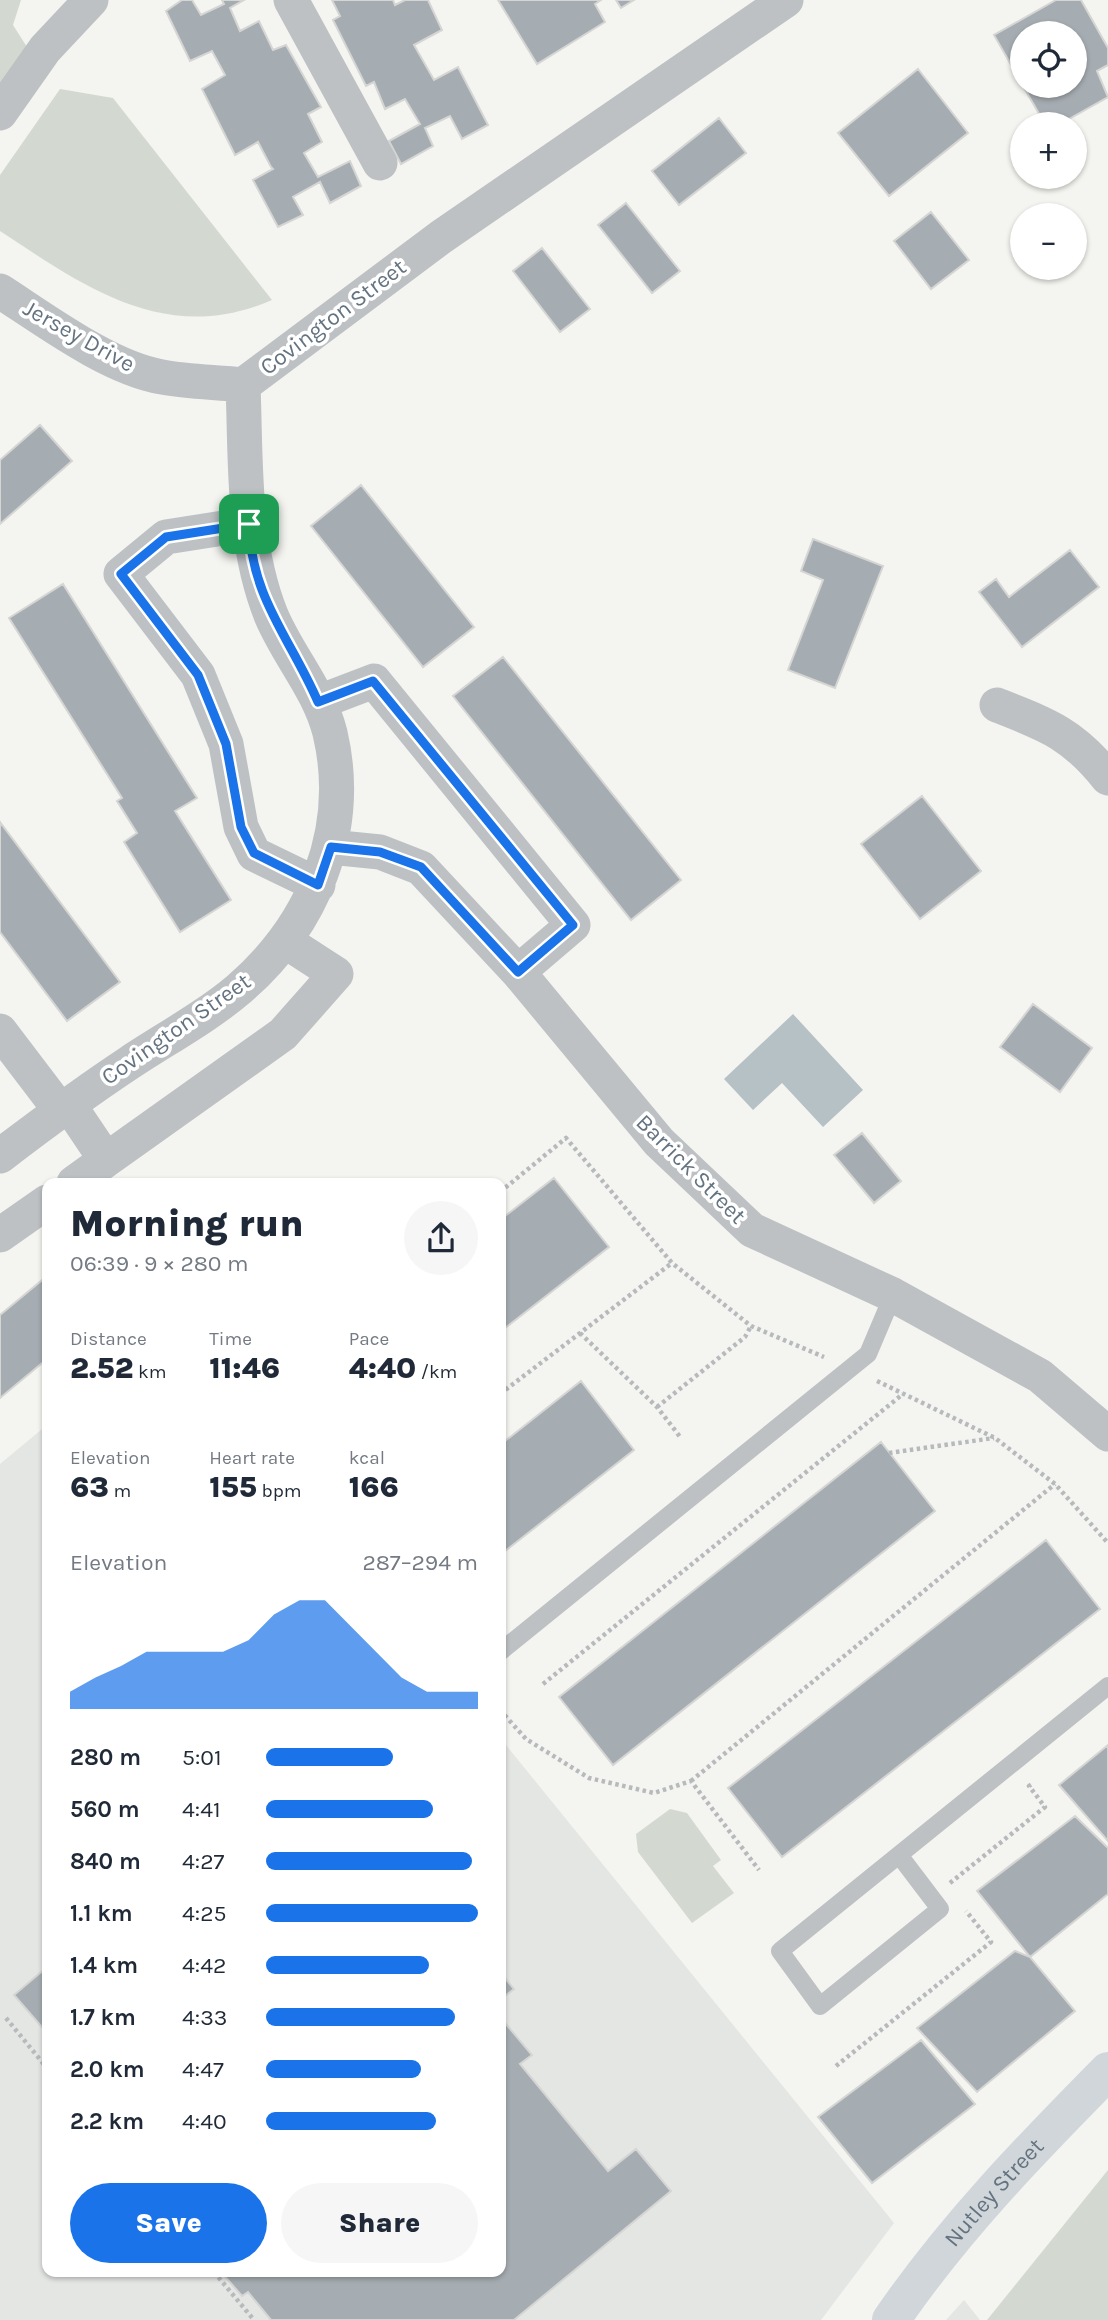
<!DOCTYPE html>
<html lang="en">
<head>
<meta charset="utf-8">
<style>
  :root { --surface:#fff; --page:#f6f6f7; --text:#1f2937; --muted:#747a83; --accent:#1a73e8 }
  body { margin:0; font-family:Karla,sans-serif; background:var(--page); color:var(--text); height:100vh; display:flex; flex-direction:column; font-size:26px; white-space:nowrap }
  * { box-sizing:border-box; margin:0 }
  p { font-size:23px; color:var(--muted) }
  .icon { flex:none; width:38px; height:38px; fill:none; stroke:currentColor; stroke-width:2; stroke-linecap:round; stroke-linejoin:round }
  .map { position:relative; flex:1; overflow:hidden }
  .panel { position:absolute; left:42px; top:1178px; width:464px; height:1099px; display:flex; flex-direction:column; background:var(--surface); border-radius:14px; box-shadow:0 2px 5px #0004 }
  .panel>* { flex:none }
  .tools { position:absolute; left:1010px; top:21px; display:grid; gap:14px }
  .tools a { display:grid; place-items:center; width:77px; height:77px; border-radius:50%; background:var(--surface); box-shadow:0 2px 5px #0004; font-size:35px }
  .pin { position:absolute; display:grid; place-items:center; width:60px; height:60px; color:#fff; margin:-30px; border-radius:14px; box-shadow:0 4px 10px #0006 }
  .round { display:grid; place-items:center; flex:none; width:74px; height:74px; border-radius:37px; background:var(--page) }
  .summary { display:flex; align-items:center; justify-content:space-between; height:119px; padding:0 28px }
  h1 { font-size:38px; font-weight:800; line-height:52px }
  .metrics { display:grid; grid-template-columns:repeat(3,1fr); gap:10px; height:119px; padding:7px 28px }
  .metrics div { display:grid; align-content:center }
  .metrics b { font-size:30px; font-weight:800 }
  .metrics small { font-size:19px; font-weight:400 }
  .metrics p { font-size:19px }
  .chart { height:196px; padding:14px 28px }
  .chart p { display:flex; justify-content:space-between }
  .chart svg { width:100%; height:126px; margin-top:7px; fill:var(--accent); opacity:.7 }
  .action { display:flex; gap:14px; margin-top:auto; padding:14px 28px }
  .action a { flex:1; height:80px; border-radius:42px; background:var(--accent); color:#fff; font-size:28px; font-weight:800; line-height:80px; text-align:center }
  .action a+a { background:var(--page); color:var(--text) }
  ul { padding:0 28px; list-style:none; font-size:23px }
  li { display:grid; grid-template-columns:112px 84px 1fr; align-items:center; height:52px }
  li i { height:18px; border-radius:9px; background:var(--accent) }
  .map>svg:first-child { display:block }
</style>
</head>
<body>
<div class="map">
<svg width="1108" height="2320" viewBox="0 0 1108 2320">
  <rect width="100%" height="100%" fill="#f4f4f0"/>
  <path fill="#e4e6e4" d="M47,1425v847h453l1,-533 393,484 -73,97h-821v-856z
    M964,2300l16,20h-34z"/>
  <path fill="#d3d9d0" d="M0,0h21l-8,25 14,22 -27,39z
    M60,89l53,9 159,202c-106,46 -187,-13 -272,-69v-56z
    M670,1809l17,4 34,47 -8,6 21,27 -42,30 -54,-71 -2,-18z
    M1108,2170v150h-121z"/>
  <path fill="#b6c1c5" d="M793,1014l70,76 -40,37 -41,-44 -29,27 -29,-31z"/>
  <path fill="#a6adb2" stroke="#d5d5d3" stroke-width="2" d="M182,0h10l9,15 23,-11 -2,-4h22l-14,8 10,23 19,-10 14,29 13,-5 35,62 -13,7 14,28 -18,11 14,24 32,-16 11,25 -31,17 -10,-21 -27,15 10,18 -25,12 -25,-47 20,-11 -2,-2 -13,-25 -23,13 -33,-66 23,-14 -13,-24 -22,10 -24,-50z
    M332,0h61l2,5 10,-5h23l14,30 -28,15 20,35 24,-13 30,58 -26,14 -12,-23 -25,12 8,18 -32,18 -12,-23 31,-17 -15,-25 -20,10 -11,-27 -8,4 -33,-66 7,-4z
    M498,0h103l-6,4 10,18 -68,42z
    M616,0h18l-13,8z
    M1056,0h25l27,48v17l-11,6 11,26 -48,27h-15l-22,-38h51v-53h-52v51l-28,-49z
    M918,69l50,64 -79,63 -51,-63z
    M719,118l27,35 -67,52 -27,-34z
    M626,203l54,68 -28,22 -54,-68z
    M931,212l38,48 -38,29 -37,-48z
    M542,248l48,61 -30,23 -47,-61z
    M40,425l32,36 -72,63v-64z
    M361,485l113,142 -51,40 -112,-141z
    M813,539l70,27 -48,122 -47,-18 35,-90 -22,-9z
    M1070,550l29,37 -77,60 -43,-55 17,-13 13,18z
    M63,584l134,214 -22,13 56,89 -51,32 -56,-90 13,-9 -20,-32 5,-3 -113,-180z
    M503,657l178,223 -50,40 -178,-224z
    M922,796l59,75 -61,48 -59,-75z
    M0,822l120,160 -53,39 -67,-89z
    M1033,1004l59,44 -32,44 -60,-45z
    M862,1133l39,48 -27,22 -40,-48z
    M554,1178l55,69 -109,85v-112z
    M47,1276v83l-47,39v-83z
    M581,1381l53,69 -134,105v-110z
    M881,1442l54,69 -322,254 -54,-68z
    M1046,1540l54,69 -318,248 -54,-69z
    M1108,1745v96l-49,-56z
    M1075,1816l33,32v46l-78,63 -53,-66z
    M1015,1951l15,6 45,54 -98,81 -60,-64z
    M47,1967v66l-33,-38z
    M500,1972l14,17 -14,11z
    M500,2017l32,38 -12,9 88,107 28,-22 35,42 -157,129h-243l-23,-28 -6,4 -21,-24h279z
    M921,2040l54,64 -103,79 -54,-66z"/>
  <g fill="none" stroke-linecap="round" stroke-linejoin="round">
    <path stroke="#b7babc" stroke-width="4.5" stroke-dasharray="3.5 3.5" stroke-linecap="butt" d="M500,1192l66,-54 106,125 79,63 73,31
      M580,1333l77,74 24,31
      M877,1381l118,57 60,46 53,59
      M500,1394l172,-131
      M657,1407l88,-70 6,-11
      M889,1453l105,-15
      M543,1684l360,-290
      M500,1710l26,29 63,39 65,15 37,-12 68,89
      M691,1781l364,-297
      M950,1883l95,-76 -16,-21 3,-2
      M6,2018l41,50
      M836,2066l155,-124 -25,-31
      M214,2272l40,48"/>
    <path stroke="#bdc1c4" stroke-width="18" d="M500,1652l368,-298 25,-59
      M899,1855l41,54 -120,97 -40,-55 328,-265"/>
    <path stroke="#bdc1c4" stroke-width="35" d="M291,0l89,163
      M0,113l45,-64 46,-49
      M0,291c45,29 109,77 162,86 26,5 54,5 81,8
      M243,385l198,-148 345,-237
      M249,524l-83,13 -45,37 77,101 28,69 15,83 13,27 64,31
      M319,702l55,-21 199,244 -55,47
      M997,705c51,20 76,29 111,73
      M330,847l50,5 41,16 97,104 141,170 93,88 141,65 147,81 68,58
      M0,1031l60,79
      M69,1105l37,55 177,-126 53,-60 -51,-33
      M0,1156c42,-32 85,-64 129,-93 36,-24 77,-46 110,-74 74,-64 114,-158 91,-256 -11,-44 -42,-77 -59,-118 -29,-73 -25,-153 -28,-230
      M74,1183l32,-23
      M0,1235l47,-33"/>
    <path stroke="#d1d6da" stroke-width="38" id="s1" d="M891,2320c63,-92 139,-170 217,-249"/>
  </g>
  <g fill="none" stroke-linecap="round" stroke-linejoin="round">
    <defs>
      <path id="route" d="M249,524c2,74 42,115 69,178l55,-21 200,244 -55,47 -97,-105 -41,-15 -49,-5 -13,38 -64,-32 -13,-26 -15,-83 -28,-69 -77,-101 45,-37z"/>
    </defs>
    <use href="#route" stroke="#fff" stroke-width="14"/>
    <use href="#route" stroke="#1a73e8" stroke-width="9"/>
  </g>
  <g text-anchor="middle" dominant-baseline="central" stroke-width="7" stroke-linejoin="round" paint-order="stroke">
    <g font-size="23" fill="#647380" stroke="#fff">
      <text transform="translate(333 317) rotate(-37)">Covington Street</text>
      <text transform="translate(79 336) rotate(29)">Jersey Drive</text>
      <text transform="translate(176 1029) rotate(-35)">Covington Street</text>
      <text transform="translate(691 1169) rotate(45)">Barrick Street</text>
      <text stroke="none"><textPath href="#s1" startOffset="164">Nutley Street</textPath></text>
    </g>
  </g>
</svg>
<div class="tools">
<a><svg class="icon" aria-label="locate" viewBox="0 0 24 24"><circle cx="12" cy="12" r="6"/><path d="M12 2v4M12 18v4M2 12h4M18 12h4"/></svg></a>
<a>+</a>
<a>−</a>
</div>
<div class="pin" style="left:249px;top:524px;background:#1e9e55"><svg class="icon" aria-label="arrive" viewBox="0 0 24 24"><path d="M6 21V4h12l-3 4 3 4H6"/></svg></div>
<section class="panel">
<div class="summary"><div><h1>Morning run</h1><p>06:39 · 9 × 280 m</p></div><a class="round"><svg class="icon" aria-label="share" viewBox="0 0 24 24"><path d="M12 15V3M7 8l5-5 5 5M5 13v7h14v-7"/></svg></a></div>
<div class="metrics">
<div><p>Distance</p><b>2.52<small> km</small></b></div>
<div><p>Time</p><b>11:46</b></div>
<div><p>Pace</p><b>4:40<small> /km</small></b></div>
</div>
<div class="metrics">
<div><p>Elevation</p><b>63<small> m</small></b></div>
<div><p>Heart rate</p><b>155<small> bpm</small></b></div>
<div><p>kcal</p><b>166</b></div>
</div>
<div class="chart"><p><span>Elevation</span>287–294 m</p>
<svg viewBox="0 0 160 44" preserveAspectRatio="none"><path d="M0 44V38L10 33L20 29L30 24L40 24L50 24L60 24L70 20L80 11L90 6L100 6L110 15L120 24L130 33L140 38L150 38L160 38V44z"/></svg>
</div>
<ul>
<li><b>280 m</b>5:01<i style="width:60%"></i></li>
<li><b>560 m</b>4:41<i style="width:79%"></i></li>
<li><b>840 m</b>4:27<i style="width:97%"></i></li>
<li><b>1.1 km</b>4:25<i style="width:100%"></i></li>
<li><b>1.4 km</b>4:42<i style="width:77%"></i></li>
<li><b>1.7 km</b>4:33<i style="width:89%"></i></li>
<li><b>2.0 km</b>4:47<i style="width:73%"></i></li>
<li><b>2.2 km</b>4:40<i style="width:80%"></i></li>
</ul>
<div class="action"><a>Save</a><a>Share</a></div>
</section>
</div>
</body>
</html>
